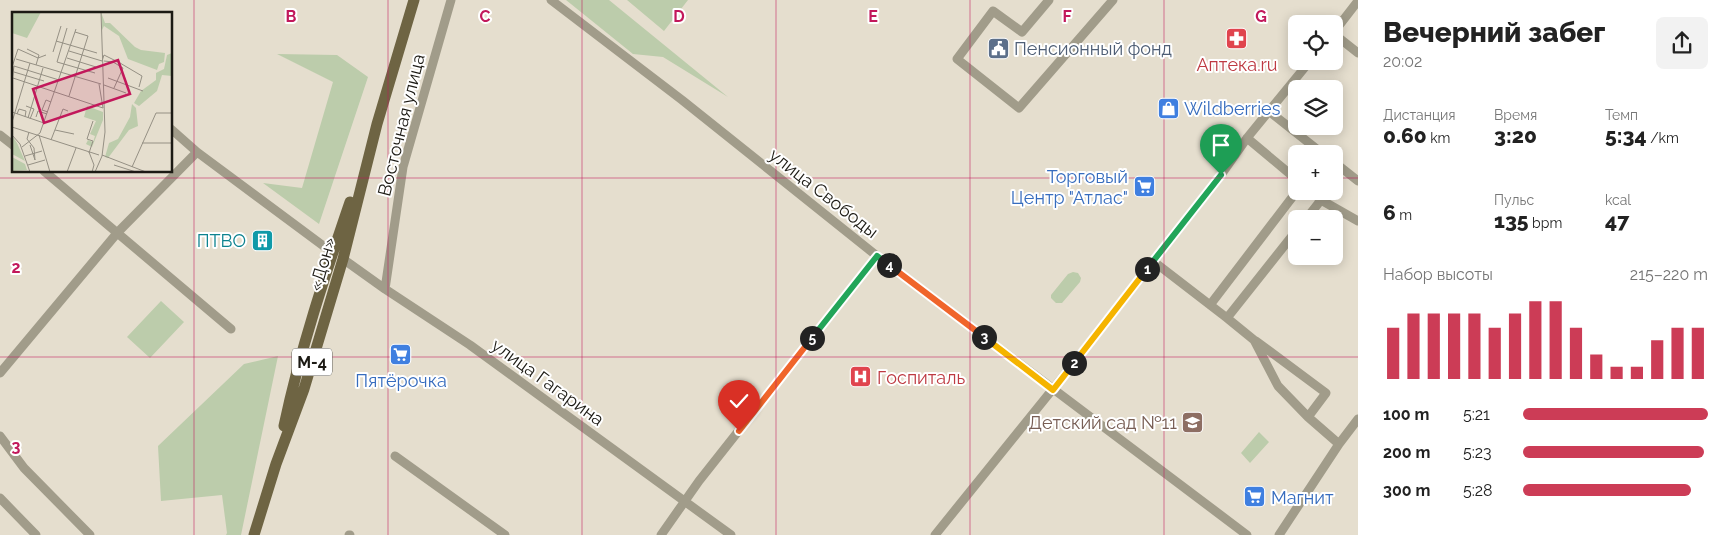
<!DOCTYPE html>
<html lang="ru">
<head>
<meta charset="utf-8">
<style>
  :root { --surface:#fff; --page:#f2f2f2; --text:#222; --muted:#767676; --accent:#cc3c56 }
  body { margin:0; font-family:Raleway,sans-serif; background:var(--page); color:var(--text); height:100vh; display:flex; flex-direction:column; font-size:19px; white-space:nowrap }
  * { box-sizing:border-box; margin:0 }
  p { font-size:16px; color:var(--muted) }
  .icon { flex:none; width:28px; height:28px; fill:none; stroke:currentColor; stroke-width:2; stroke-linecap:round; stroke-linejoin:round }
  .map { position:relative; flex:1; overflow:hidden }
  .sheet { display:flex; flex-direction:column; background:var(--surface); width:375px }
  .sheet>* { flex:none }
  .buttons { position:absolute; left:1288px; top:15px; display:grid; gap:10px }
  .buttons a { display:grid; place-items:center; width:55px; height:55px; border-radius:8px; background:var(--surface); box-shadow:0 2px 12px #0003; font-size:25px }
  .pin { position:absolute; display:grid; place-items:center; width:42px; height:42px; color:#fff; margin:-51px -21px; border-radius:50% 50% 50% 0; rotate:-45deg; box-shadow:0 0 5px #0007 }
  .pin .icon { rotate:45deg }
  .km { position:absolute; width:25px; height:25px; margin:-12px; border-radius:50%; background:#222; color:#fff; font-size:14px; line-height:25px; text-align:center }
  .round { display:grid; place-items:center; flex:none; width:52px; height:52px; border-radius:8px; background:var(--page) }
  .head { display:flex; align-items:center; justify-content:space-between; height:85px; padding:0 25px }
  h1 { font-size:28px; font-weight:800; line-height:38px }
  .metrics { display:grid; grid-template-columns:repeat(3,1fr); gap:8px; height:85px; padding:5px 25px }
  .metrics div { display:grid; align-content:center }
  .metrics b { font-size:21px; font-weight:800 }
  .metrics small { font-size:14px; font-weight:400 }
  .metrics p { font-size:14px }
  .chart { height:140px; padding:10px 25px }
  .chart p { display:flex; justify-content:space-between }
  .chart svg { width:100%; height:90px; margin-top:5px; stroke:var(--accent); stroke-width:6 }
  ul { padding:0 25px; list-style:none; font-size:16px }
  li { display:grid; grid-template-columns:80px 60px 1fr; align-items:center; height:38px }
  li i { height:12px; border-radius:6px; background:var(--accent) }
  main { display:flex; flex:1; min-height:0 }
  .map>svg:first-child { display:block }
</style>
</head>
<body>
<main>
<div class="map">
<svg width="1358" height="535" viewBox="0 0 1358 535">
  <rect width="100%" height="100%" fill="#e5dece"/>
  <path fill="#bcccab" d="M566,0h43l119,97 -65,-40 -30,-3z
    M627,0h61l-24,31z
    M277,54l60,1 31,22 -49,147 -56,-41 39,5 31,-106z
    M1073,272l5,1 3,5 -1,4 -18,21h-6l-5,-5v-3l17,-21z
    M161,301l23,21 -34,36 -23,-21z
    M278,356l-37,179h-15l1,-2 -5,-38 -61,6 -3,-55 86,-82z
    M1259,432l10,10 -19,21 -9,-10z"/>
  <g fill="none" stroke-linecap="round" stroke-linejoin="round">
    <path stroke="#a19c8a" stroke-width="9" d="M551,0l131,100 195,156 370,279
      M1049,0l-27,32 -29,-21 -36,48 62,49 94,-108
      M1334,32l24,-31
      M1334,34l24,19
      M1270,112l53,42
      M171,129l26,23 136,101
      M0,135l14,11
      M1247,138l49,41
      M1334,162l24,19
      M44,171l187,158
      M1321,200l37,21
      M1306,219l15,-19 -10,-9
      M343,259l42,30 85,56 261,190
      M1153,261l74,57 69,-87
      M385,289l18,-122 48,-167
      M1210,305l87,-114
      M1227,318l27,22 24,46 30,31 31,27
      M1256,341l70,52 -18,24
      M0,373l118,-141 79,-80
      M0,436l24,32 66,67
      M395,456l110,79
      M0,498l36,37
      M349,535h1
      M661,535l38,-54 178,-225
      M935,535l134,-166 152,-194 26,-37 63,-77
      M1279,535l60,-91 19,-25"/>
    <path stroke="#6e6443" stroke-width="11" d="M284,426c16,-76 41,-151 66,-224
      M254,535l22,-71 28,-75 39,-130 34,-135 37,-124"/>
  </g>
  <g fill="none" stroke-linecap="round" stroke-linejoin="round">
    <defs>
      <path id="split-1" d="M1147,269l74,-94"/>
      <path id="split-2" d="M1074,363l73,-94"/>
      <path id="split-3" d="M984,337l69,53 21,-27"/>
      <path id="split-4" d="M889,265l95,72"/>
      <path id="split-5" d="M812,338l65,-82 12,9"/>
      <path id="split-6" d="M739,431l73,-93"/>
    </defs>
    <use href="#split-1" stroke="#fff" stroke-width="10"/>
    <use href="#split-2" stroke="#fff" stroke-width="10"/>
    <use href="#split-3" stroke="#fff" stroke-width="10"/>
    <use href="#split-4" stroke="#fff" stroke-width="10"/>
    <use href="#split-5" stroke="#fff" stroke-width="10"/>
    <use href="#split-6" stroke="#fff" stroke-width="10"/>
    <use href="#split-1" stroke="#22a559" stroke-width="6"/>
    <use href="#split-2" stroke="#f5b400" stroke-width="6"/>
    <use href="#split-3" stroke="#f5b400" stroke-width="6"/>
    <use href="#split-4" stroke="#f0652b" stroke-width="6"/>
    <use href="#split-5" stroke="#22a559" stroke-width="6"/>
    <use href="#split-6" stroke="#f0652b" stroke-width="6"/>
  </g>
  <path fill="none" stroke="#c2185b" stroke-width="1" stroke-opacity="0.55" d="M194,0v535M388,0v535M582,0v535M776,0v535M970,0v535M1164,0v535M0,178h1296M1334,178h24M0,357h1358"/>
  <defs>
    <symbol id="pharmacy-square" viewBox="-11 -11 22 22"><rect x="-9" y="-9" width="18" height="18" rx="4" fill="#e0444e" stroke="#fff"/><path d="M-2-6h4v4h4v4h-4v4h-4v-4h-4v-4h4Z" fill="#fff"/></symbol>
    <symbol id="civic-square" viewBox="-11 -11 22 22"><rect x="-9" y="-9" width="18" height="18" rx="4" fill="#5c6f8a" stroke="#fff"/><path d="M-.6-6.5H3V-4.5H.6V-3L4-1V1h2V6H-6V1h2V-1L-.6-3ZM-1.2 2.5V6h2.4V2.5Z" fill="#fff"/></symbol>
    <symbol id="shop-square" viewBox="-11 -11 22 22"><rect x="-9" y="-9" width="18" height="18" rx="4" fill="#3f7fe0" stroke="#fff"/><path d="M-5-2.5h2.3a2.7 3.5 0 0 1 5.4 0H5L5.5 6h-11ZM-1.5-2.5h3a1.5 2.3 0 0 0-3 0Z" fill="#fff"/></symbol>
    <symbol id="supermarket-square" viewBox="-11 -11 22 22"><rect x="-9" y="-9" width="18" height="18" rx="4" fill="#3f7fe0" stroke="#fff"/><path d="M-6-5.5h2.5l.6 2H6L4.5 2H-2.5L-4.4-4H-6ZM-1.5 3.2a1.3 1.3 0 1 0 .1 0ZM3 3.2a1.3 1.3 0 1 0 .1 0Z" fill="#fff"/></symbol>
    <symbol id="building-square" viewBox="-11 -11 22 22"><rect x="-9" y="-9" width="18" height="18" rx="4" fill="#0f9aa8" stroke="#fff"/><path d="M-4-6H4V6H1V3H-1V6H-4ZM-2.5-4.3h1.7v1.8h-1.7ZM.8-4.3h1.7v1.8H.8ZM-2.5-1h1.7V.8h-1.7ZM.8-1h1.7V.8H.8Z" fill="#fff"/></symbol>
    <symbol id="hospital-square" viewBox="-11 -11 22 22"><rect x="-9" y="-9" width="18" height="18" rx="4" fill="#e0444e" stroke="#fff"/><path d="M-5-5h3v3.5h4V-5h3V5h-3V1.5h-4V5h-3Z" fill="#fff"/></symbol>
    <symbol id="school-square" viewBox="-11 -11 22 22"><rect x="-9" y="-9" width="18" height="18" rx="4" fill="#8d6e63" stroke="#fff"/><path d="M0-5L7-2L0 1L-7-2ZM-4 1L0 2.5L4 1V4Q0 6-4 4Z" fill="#fff"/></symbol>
  </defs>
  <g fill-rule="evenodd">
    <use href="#pharmacy-square" x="1224" y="26" width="25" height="25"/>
    <use href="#civic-square" x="986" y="36" width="25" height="25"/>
    <use href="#shop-square" x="1156" y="96" width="25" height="25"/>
    <use href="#supermarket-square" x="1132" y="174" width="25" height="25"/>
    <use href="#building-square" x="250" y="228" width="25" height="25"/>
    <use href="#supermarket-square" x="388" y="342" width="25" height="25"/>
    <use href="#hospital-square" x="848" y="364" width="25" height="25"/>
    <use href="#school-square" x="1180" y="410" width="25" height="25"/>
    <use href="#supermarket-square" x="1242" y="484" width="25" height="25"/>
  </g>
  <g text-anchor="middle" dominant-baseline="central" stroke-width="4" stroke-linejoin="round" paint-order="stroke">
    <rect fill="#fff" stroke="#605f5a" stroke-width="1" x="292" y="348.5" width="40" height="27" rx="4"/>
    <g font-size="16" font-weight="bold" fill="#1c1a14">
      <text x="312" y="362">М-4</text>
    </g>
    <g font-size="18" fill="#4e5e75" stroke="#fff" text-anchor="start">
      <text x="1014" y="48">Пенсионный фонд</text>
    </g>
    <g font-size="18" fill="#be3a42" stroke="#fff">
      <text x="1237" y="64">Аптека.ru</text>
      <text x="877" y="377" text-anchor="start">Госпиталь</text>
    </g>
    <g font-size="18" fill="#366cbe" stroke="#fff" text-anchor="start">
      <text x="1184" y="108">Wildberries</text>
      <text x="1128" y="176" text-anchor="end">Торговый<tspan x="1128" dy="21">Центр "Атлас"</tspan></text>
      <text x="401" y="380" text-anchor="middle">Пятёрочка</text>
      <text x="1271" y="497">Магнит</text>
    </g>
    <g font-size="18" fill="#1c1a14" stroke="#fff">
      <text transform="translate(401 125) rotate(-76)">Восточная улица</text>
      <text transform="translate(824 193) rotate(38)">улица Свободы</text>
      <text transform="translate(322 264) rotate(-74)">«Дон»</text>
      <text transform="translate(548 382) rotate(36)">улица Гагарина</text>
    </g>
    <g font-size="18" fill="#0d838f" stroke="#fff" text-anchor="end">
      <text x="246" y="240">ПТВО</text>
    </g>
    <g font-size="18" fill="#785e54" stroke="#fff" text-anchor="end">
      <text x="1177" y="422">Детский сад №11</text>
    </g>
  </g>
  <g transform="translate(12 12)">
    <rect width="160" height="160" fill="#e5dece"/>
    <path d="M0,0h29l-14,26 -15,-5zM89,0l4,11h5l25,24 6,3 24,3 -1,9 -5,2 -2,6 -29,-11 -9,-23 -15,-10 -2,4zM160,41v23l-10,-1 -5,16 -18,15 -5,-3 7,-12 15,-11v-7l8,-4 3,-14zM120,92l4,4 2,18 -9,4 -21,28 -3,-1 4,-14 9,-4 12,-22zM75,94l16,6v8l-11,27 -6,-3 2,-4 5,2 2,-6 -5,-2 6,-13 -12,-4zM1,125l4,6 8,18 -13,-7zM0,145l13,7 2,6 -15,1z" fill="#bcccab"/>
    <path fill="none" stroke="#959084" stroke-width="1" d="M55,16l-10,34 38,11M44,29l41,12M15,37l12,6 -3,10M57,39l33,10 2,-6 16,8 22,13 -3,11M41,40l8,-26M55,46l29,9M4,47l85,25M92,49l9,1 10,6 -9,20M2,54l45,14M0,55l6,-18 20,9 8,-3M2,60l30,9M1,66l90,30 -4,-24M96,66l35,13M0,69l2,-15M92,73l22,8M57,84l19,-60 -13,-4M14,94l8,3 -4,10M0,100l32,11M36,100l-6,-2 4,-10 5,2M5,102l2,-5 7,2 -1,6M24,105l2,-6 9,3M16,106l15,-50M0,110l18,-59M0,115l87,28M43,118l19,4M17,120l-2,7 7,9 1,12 -5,-15M0,123l8,9 10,28M27,123l11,37M39,128l12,-31 5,2M130,131h30M10,135l18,-14 36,-104M77,140l5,13 -2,7M77,141l4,-12 -6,-2 6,-18M90,143l44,17M13,144l17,-5M16,153l17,-5M102,153l22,7M120,155l24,-54h16M55,160l9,-24M83,160l7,-16 3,-24 -4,-120"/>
    <path fill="#c2185b" fill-opacity="0.15" stroke="#c2185b" stroke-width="2.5" d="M106,48l12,34 -86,29 -11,-34z"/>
    <rect width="160" height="160" fill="none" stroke="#1c1a14" stroke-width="2.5"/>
  </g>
  <g font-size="16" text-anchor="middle" font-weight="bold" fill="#c2185b" stroke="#fff" stroke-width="4" stroke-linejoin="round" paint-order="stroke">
    <text x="291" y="22">B</text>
    <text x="485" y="22">C</text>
    <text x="679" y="22">D</text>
    <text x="873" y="22">E</text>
    <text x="1067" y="22">F</text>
    <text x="1261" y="22">G</text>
    <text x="16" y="273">2</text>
    <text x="16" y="452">3</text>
  </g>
</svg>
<div class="buttons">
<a><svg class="icon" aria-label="locate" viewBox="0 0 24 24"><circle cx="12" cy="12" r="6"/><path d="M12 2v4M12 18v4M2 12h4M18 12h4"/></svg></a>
<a><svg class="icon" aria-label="layers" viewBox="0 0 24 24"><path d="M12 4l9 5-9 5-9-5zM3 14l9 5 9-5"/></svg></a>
<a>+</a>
<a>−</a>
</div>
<div class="pin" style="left:1221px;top:175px;background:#1e9e55"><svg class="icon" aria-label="arrive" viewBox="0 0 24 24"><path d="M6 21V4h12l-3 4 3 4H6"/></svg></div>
<div class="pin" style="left:739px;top:431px;background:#d93025"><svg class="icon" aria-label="check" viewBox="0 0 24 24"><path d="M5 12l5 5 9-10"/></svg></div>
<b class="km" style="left:1147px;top:269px">1</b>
<b class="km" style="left:1074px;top:363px">2</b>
<b class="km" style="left:984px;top:337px">3</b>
<b class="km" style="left:889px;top:265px">4</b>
<b class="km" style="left:812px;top:338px">5</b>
</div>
<section class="sheet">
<div class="head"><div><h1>Вечерний забег</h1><p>20:02</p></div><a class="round"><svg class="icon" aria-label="share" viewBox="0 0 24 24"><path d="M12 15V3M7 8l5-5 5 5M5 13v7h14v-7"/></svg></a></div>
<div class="metrics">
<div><p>Дистанция</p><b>0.60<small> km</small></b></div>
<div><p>Время</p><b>3:20</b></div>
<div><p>Темп</p><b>5:34<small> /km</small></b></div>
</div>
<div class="metrics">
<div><b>6<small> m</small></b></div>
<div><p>Пульс</p><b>135<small> bpm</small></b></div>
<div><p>kcal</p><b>47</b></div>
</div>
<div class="chart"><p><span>Набор высоты</span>215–220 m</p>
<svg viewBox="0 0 160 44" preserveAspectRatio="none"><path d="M5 44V19M15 44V12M25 44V12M35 44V12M45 44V12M55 44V19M65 44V12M75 44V6M85 44V6M95 44V19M105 44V32M115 44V38M125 44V38M135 44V25M145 44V19M155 44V19"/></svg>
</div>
<ul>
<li><b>100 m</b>5:21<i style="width:100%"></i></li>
<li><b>200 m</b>5:23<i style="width:98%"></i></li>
<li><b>300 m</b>5:28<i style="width:91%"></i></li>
</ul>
</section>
</main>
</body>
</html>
